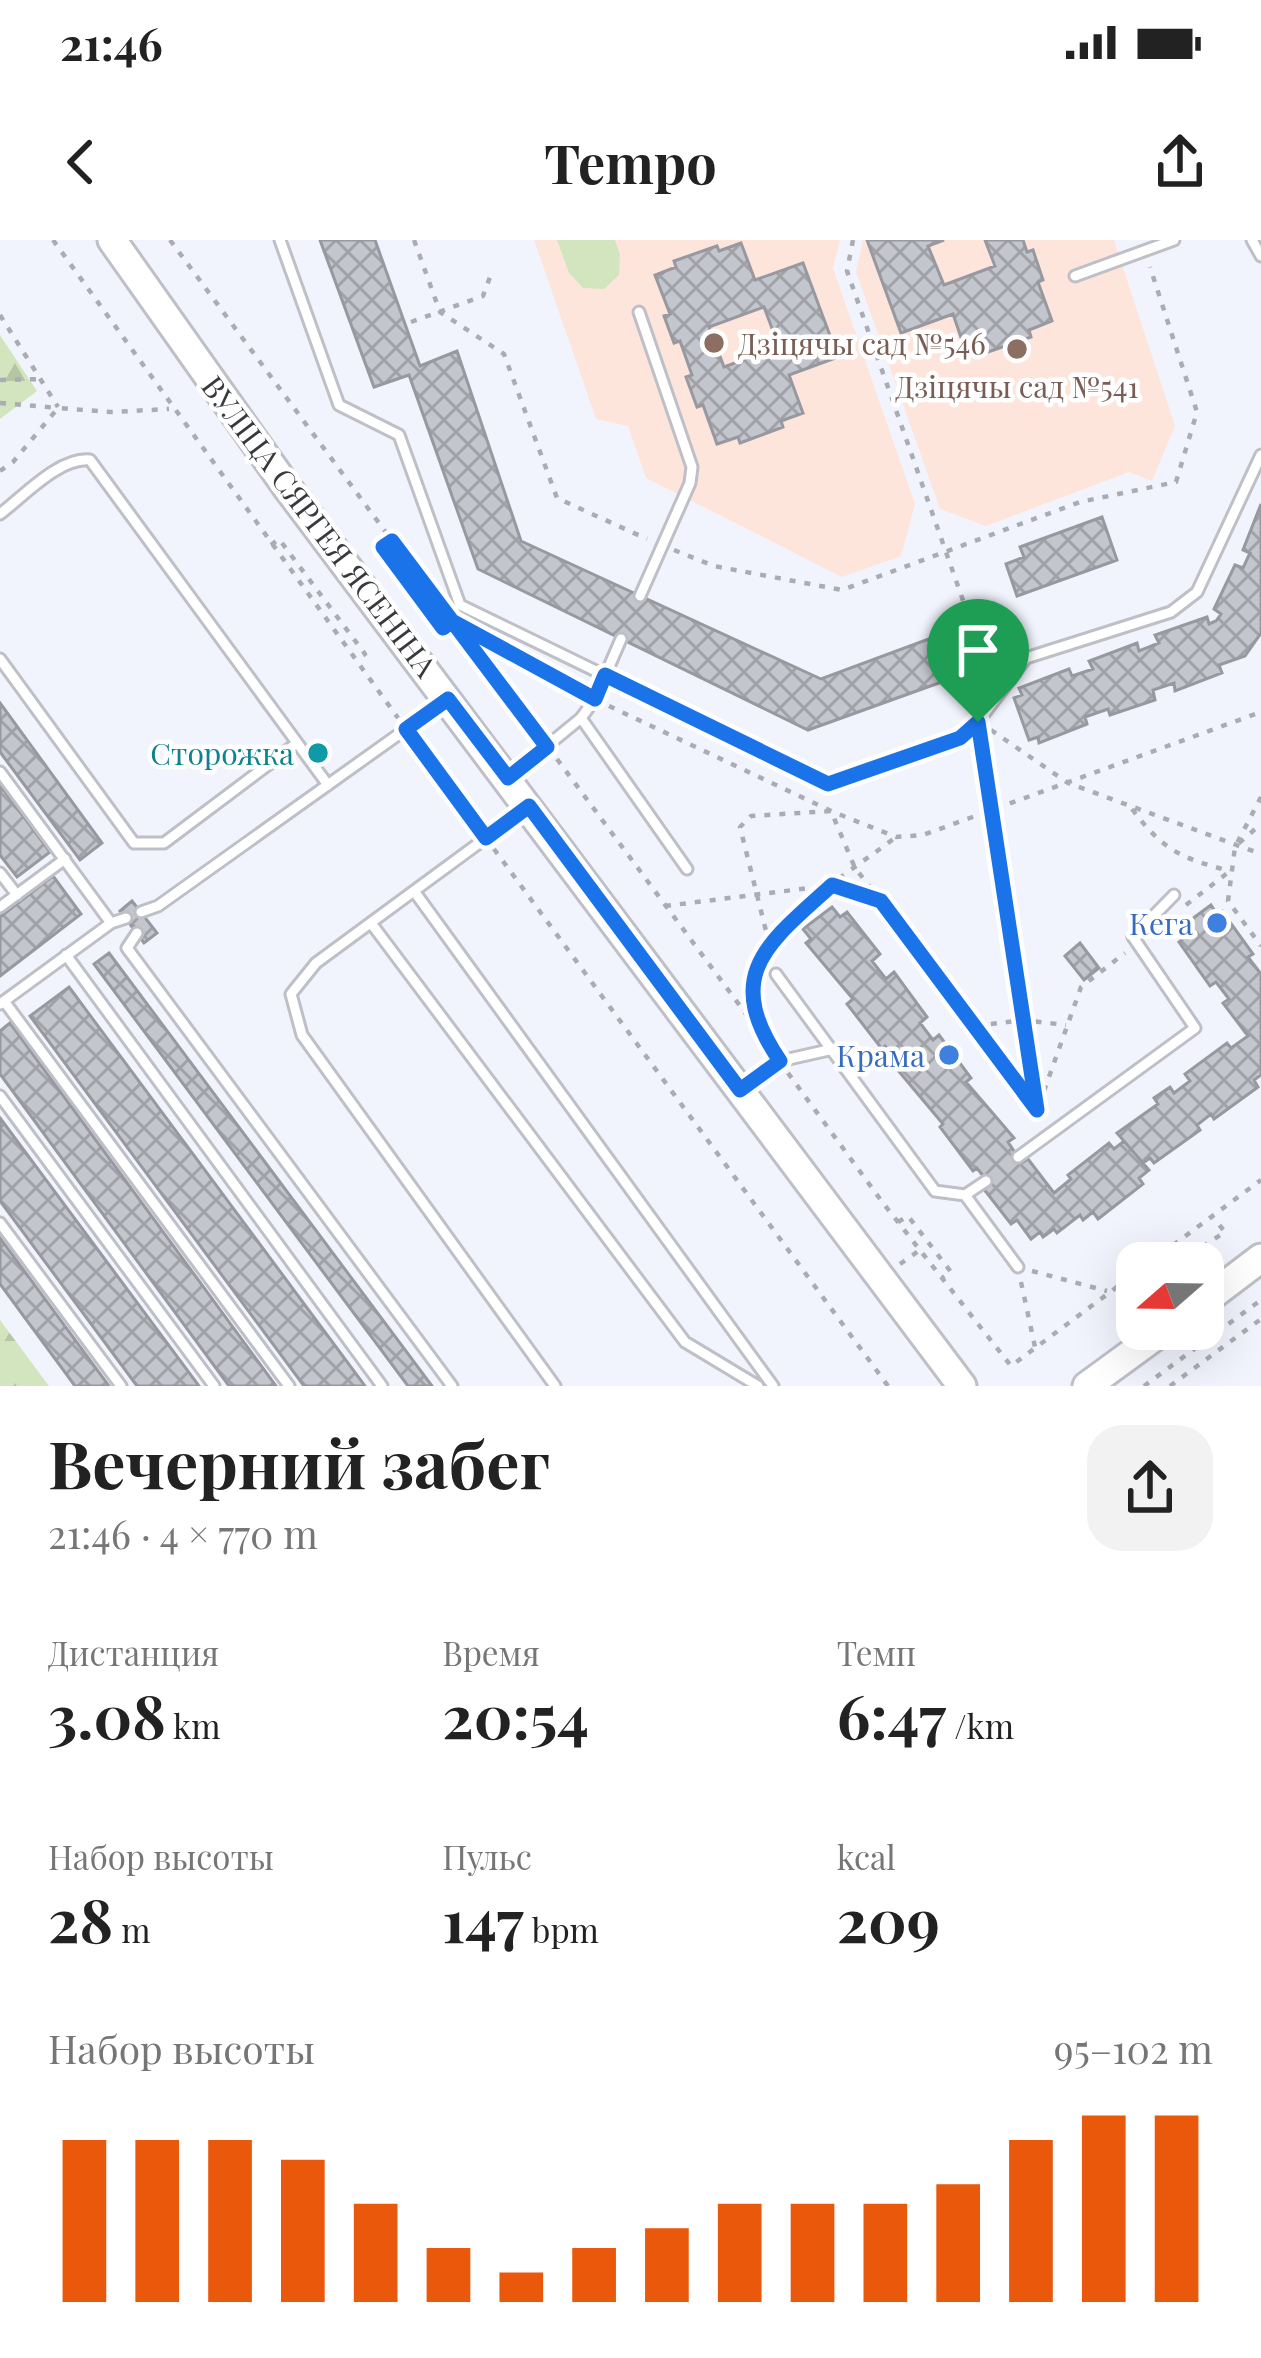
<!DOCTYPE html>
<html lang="ru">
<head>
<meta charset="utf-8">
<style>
  :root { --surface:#fff; --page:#f2f2f2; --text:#222; --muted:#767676; --accent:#ea580c }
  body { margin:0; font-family:"Playfair Display",serif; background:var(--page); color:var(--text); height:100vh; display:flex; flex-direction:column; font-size:45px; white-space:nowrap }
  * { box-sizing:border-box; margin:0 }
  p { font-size:39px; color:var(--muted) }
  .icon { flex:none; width:66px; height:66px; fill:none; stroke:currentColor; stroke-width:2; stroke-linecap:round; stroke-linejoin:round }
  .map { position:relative; height:1146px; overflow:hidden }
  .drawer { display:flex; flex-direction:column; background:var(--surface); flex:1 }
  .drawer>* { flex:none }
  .needle { width:78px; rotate:250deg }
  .fabs { position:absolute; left:1116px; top:1002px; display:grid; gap:24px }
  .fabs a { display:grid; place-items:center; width:108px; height:108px; border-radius:24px; background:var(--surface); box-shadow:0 12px 48px #0002; font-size:60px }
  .pin { position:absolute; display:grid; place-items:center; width:102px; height:102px; color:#fff; margin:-123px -51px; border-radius:50% 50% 50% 0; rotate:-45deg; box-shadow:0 0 12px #0007 }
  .pin .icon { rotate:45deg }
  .round { display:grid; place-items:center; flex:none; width:126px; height:126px; border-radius:36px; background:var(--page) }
  .overview { display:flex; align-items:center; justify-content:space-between; height:204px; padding:0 48px }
  h1 { font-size:66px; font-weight:700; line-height:90px }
  .metrics { display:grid; grid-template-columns:repeat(3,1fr); gap:18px; height:204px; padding:12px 48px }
  .metrics div { display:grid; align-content:center }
  .metrics b { font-size:60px; font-weight:700 }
  .metrics small { font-size:33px; font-weight:400 }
  .metrics p { font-size:33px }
  .chart { height:336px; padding:24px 48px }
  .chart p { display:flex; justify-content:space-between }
  .chart svg { width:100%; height:216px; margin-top:12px; stroke:var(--accent); stroke-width:6 }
  .status { display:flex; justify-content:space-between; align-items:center; height:84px; padding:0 60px; background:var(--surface); direction:ltr }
  .status svg { height:33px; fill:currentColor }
  header { display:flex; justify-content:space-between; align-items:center; height:156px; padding:0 48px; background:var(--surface); font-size:54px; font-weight:700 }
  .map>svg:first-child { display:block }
</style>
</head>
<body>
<div class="status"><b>21:46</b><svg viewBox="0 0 49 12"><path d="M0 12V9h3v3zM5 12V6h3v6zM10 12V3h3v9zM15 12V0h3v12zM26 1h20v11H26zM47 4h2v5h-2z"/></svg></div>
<header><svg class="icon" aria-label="back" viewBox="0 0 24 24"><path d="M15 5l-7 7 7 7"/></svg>Tempo<svg class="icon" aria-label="share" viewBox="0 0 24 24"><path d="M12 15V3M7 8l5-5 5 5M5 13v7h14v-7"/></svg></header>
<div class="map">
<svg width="1261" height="1146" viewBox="0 0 1261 1146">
  <defs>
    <pattern id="forest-firs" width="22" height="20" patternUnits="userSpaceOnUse" patternTransform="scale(3)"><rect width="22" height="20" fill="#d3e5be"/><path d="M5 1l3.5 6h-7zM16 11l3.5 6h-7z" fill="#b6c5a4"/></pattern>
    <pattern id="building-cross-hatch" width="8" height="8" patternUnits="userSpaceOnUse" patternTransform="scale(3)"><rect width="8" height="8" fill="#c4c6ce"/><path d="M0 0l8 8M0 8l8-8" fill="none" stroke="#a0a2a8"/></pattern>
  </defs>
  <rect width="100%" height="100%" fill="#f2f4fd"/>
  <path fill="#fde5db" d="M534,0h306l-7,28 82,236 -14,52 -59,21 -196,-99 -18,-52 -32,-7z
    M863,0h251l61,186 -23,55 -23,-9 -143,54 -46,-17 -84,-237z"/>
  <path fill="url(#forest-firs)" d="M0,95l37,56 -37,28z
    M0,1080l49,66h-49z"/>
  <path fill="#d3e5be" d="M557,0h58l5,15 -1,20 -15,14 -21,-1 -14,-15z"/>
  <path fill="url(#building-cross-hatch)" stroke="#9798a0" stroke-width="3" fill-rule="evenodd" d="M320,0h55l45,126 37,-15 64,190 300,138 124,-46 16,42 -153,55 -330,-161 -69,-194 -35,12z
    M867,0h77l-16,6 16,39 51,-19 -10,-26h38l4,12 6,-2 10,30 -5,2 14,39 -23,9 2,7 -43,15 -2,-7 -20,7 -13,-38 -52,19z
    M741,3l14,37 48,-17 35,94 -49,18 14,38 -22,8 2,6 -43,16 -2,-6 -21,7 -14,-39 -6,2 -11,-30 6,-2 -12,-34 -6,2 -10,-27 6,-2 -15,-39 21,-8 -2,-6 43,-15 2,5zM764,67l15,40 -55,20 -15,-40z
    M1261,264v129l-16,23 -26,9 3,8 -47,18 -1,-8 -21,7 2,10 -45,15 -2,-6 -23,8 2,7 -48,19 -1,-6 -9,3 -15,-42 8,-3 -3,-7 50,-19 3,7 21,-7 -4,-8 48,-18 2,8 20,-8 -4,-8 52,-18 2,7 7,-3 5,-7 -7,-5 21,-44 8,3 7,-15 -7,-3z
    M1102,277l15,43 -100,36 -11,-32 18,-7 -4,-10z
    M0,463l102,140 -22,17 -80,-108z
    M0,545l50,67 -33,25 -17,-22z
    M53,636l28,38 -81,62v-59z
    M132,661l25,32 -13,10 -24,-32z
    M1211,665l6,9 5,-3 31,43 -5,3 13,17v101l-7,5 4,7 -44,32 -3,-5 -14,11 3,5 -46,33 -4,-5 -7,5 -26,-30 41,-29 -4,-6 16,-11 4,6 16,-12 -5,-7 42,-31 4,5 17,-12 -25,-33 6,-4 -13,-17 -6,4 -31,-44 4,-3 -6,-9z
    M832,667l8,10 7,-5 33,42 -8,7 14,18 8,-7 33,45 -7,6 13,17 6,-5 32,43 -5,4 48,56 -6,4 10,15 5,5 5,-3 26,34 17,-14 -3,-4 41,-32 5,6 10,-8 25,29 -10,8 4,6 -45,35 -5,-7 -10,8 -3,-5 -23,18 -3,-4 -11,8 -3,-5 -9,7 -14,-19 -6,4 -28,-36 6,-4 -12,-16 -4,3 -33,-44 3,-3 -47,-56 4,-3 -15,-19 -3,3 -35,-45 6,-5 -47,-56 5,-4 -8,-10z
    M1080,703l19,25 -15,12 -19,-24z
    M109,713l323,433h-24l-314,-422z
    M69,747l296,399h-61l-274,-370z
    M10,783l266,363h-47l-229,-312v-43z
    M0,878l199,268h-62l-137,-185z
    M0,998l109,148h-34l-75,-102z"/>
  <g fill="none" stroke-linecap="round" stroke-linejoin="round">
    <defs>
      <path id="service" d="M280,0l59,165 60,30 61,170 368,179 132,-46 18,-16 48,-64 145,-46 26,-20 64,-137
        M1252,0l9,16
        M1075,36l99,-36
        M639,72l53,155 -2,16 -50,113
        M0,274c24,-18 59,-57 90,-54l238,325
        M0,419l134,184h30l133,-100
        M581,478l106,151
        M0,532l111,151 15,-5
        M508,538l73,-60 14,-19 26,-60
        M524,570l-208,153 -25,31 11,41 253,351
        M0,633l17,22
        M414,651l359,495
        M0,667l65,-48
        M141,672l17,-6 286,-204
        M371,683l314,419 73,44
        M137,693l-10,15 325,438
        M66,715l316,431
        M776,734l159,217 30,4 21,-14
        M4,761l285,385
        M0,764l111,-81
        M740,849l40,-28 53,-12
        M0,856l214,290
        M1018,917l177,-129 -62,-91 41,-42
        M965,955l53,72
        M0,983l121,163"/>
      <path id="secondary" d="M112,0l174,246 676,900
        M1203,1062l58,-44
        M1087,1146l78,-57"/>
    </defs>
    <use href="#service" stroke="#bebfc7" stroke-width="15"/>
    <use href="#secondary" stroke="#bebfc7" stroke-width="33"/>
    <path stroke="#aaacb3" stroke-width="4.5" stroke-dasharray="6 9" stroke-linecap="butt" d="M53,0l345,478
      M170,0l271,367
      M414,0l26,72 64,42 53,144 90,41
      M853,0l-6,31 143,406
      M0,75l58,92
      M411,82l72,-26 7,-19
      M0,140l42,-1
      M0,163l58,5
      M0,231l13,-9 45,-54 53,4 58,-3
      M391,301l-8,6 60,81 9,-7 131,71
      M271,305l8,-6 86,115 -7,5
      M674,310l40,16 128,24 238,-88 96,-20 21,-70 -47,-145
      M452,381l87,115
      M609,466l222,105 65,26 27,-2 338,-123
      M991,490l77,53 193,71
      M416,502l60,83
      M981,502l56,368
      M557,519l215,290
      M1261,557l-26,50 -7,54 33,45
      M1132,569c31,41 48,49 98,62
      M1239,603l22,-19
      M494,609l394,537
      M1186,665l44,-34
      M665,666l168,-21 48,16 163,219
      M773,719l-33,-132 11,-11 80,-5 24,57 26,33
      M758,786c-24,-88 78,-143 138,-189
      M976,786l47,-6 43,5
      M788,833l95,130 128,163 126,-94
      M1039,865l42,-118 44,-34
      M898,982l10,-6 43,56 -9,6
      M1149,1023l112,-83
      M1177,1023l48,-31 -13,-16
      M900,1024l20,-14
      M1032,1031l75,20
      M1021,1042l14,65
      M1144,1146l117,-86
      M1170,1146l91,-67"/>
    <use href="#service" stroke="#fff" stroke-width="9"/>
    <use href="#secondary" stroke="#fff" stroke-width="27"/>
  </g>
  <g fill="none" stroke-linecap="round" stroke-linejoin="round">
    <defs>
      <path id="route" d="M978,482l-18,16 -132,46 -223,-109 -10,24 -143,-78 -60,-80 -9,6 60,81 9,-7 95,126 -39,31 -60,-79 -42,30 80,109 43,-32 211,284 40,-29c-59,-87 -12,-118 52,-176l49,16 156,209 -59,-388"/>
    </defs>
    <use href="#route" stroke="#fff" stroke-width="24"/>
    <use href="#route" stroke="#1a73e8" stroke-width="15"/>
  </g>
  <g fill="#8d6e63" stroke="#fff" stroke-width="4.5">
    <circle cx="714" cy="103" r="12"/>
    <circle cx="1017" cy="109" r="12"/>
  </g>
  <circle fill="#0f9aa8" stroke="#fff" stroke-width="4.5" cx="318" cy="513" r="12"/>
  <g fill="#3f7fe0" stroke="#fff" stroke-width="4.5">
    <circle cx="1217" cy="683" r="12"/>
    <circle cx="949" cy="815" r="12"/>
  </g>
  <g text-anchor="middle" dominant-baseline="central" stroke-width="9" stroke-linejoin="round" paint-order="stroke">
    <g font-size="30" fill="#785e54" stroke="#fff" text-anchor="start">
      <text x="738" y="103">Дзіцячы сад №546</text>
      <text x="1017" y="146" text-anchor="middle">Дзіцячы сад №541</text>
    </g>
    <g font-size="30" fill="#38393c" stroke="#fff">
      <text transform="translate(320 286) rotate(53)">ВУЛІЦА СЯРГЕЯ ЯСЕНІНА</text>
    </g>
    <g font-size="30" fill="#0d838f" stroke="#fff" text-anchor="end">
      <text x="294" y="513">Сторожка</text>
    </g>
    <g font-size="30" fill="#366cbe" stroke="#fff" text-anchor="end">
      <text x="1193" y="683">Кега</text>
      <text x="925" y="815">Крама</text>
    </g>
  </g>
</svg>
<div class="fabs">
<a><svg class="needle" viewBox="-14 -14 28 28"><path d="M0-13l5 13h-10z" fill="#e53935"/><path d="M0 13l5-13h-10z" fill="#767676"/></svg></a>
</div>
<div class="pin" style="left:978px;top:482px;background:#1e9e55"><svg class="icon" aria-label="arrive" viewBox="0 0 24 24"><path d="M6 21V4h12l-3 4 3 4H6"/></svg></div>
</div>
<section class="drawer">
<div class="overview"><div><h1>Вечерний забег</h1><p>21:46 · 4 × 770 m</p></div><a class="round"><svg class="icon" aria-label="share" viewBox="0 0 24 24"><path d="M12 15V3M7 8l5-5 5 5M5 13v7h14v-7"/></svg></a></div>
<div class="metrics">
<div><p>Дистанция</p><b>3.08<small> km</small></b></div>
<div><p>Время</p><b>20:54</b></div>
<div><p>Темп</p><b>6:47<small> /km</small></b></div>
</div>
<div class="metrics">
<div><p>Набор высоты</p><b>28<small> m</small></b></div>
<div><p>Пульс</p><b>147<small> bpm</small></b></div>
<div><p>kcal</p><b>209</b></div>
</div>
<div class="chart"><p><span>Набор высоты</span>95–102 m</p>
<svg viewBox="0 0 160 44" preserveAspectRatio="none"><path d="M5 44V11M15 44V11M25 44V11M35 44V15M45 44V24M55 44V33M65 44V38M75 44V33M85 44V29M95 44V24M105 44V24M115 44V24M125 44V20M135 44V11M145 44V6M155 44V6"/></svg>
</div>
</section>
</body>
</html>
